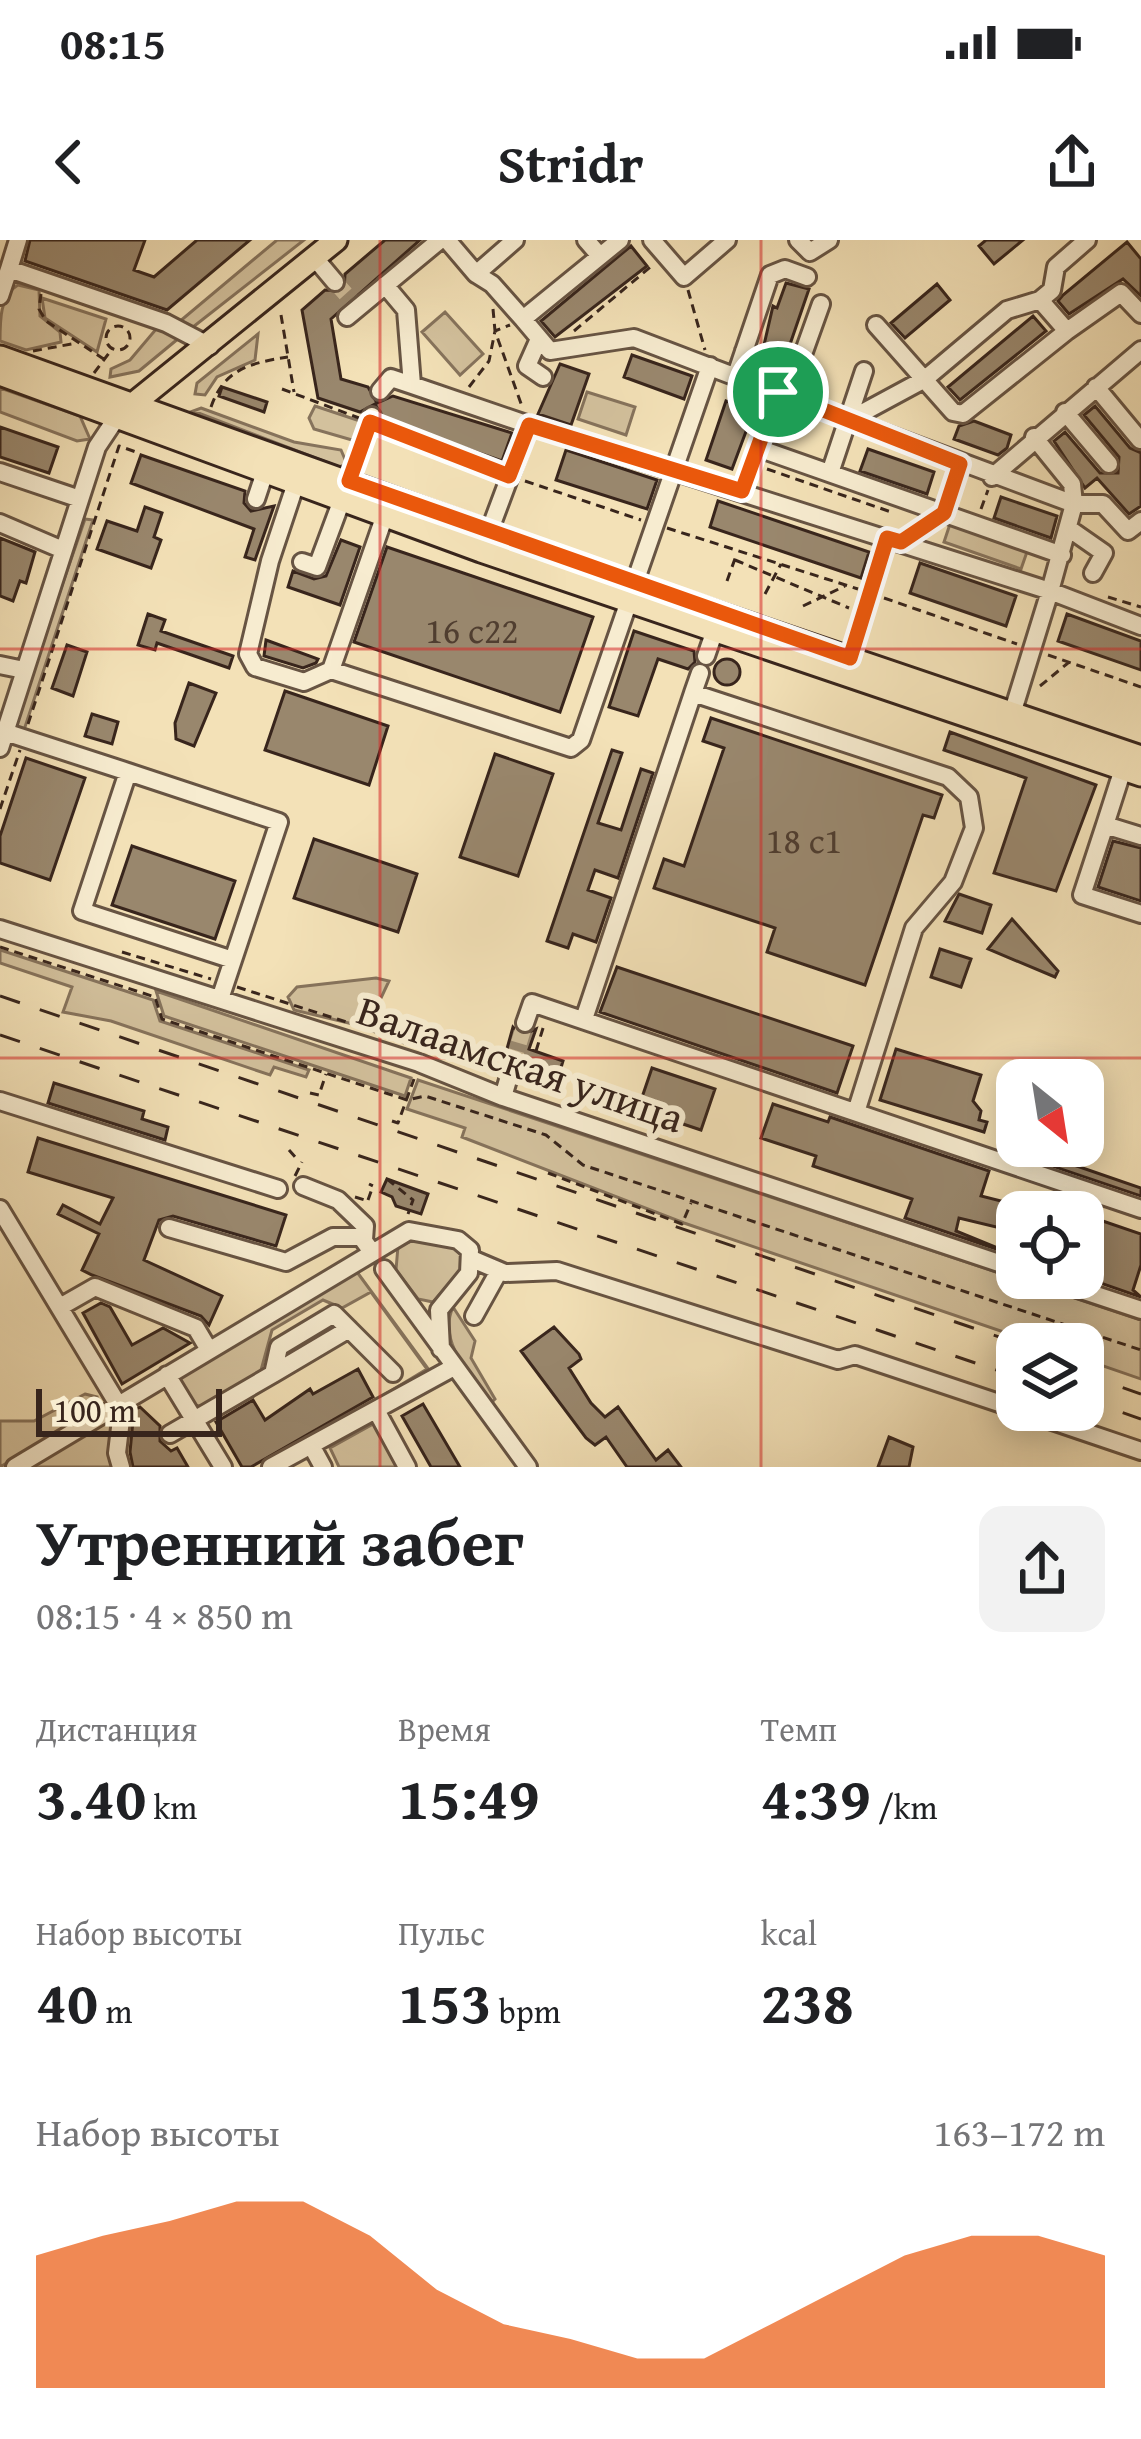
<!DOCTYPE html>
<html lang="ru">
<head>
<meta charset="utf-8">
<style>
  :root { --surface:#fff; --page:#f2f2f2; --text:#202124; --muted:#757577; --accent:#ea580c }
  body { margin:0; font-family:"Gentium Book Plus",serif; background:var(--page); color:var(--text); height:100vh; display:flex; flex-direction:column; font-size:45px; white-space:nowrap }
  * { box-sizing:border-box; margin:0 }
  p { font-size:39px; color:var(--muted) }
  .icon { flex:none; width:66px; height:66px; fill:none; stroke:currentColor; stroke-width:2; stroke-linecap:round; stroke-linejoin:round }
  .map { position:relative; height:1227px; overflow:hidden }
  .sheet { display:flex; flex-direction:column; background:var(--surface); flex:1 }
  .sheet>* { flex:none }
  .needle { width:78px; rotate:150deg }
  .fabs { position:absolute; left:996px; top:819px; display:grid; gap:24px }
  .fabs a { display:grid; place-items:center; width:108px; height:108px; border-radius:24px; background:var(--surface); box-shadow:0 6px 30px #0003; font-size:60px }
  .scale { position:absolute; left:36px; bottom:30px; width:186px; box-sizing:border-box; padding-left:12px; border:6px solid #38251c; border-top:0; font-size:33px; line-height:42px; white-space:nowrap; color:#38251c; -webkit-text-stroke:9px #f7ecd0; paint-order:stroke }
  .pin { position:absolute; display:grid; place-items:center; width:102px; height:102px; color:#fff; margin:-51px; border:6px solid #fff; border-radius:50%; box-shadow:0 3px 12px #0007 }
  .round { display:grid; place-items:center; flex:none; width:126px; height:126px; border-radius:24px; background:var(--page) }
  .head { display:flex; align-items:center; justify-content:space-between; height:204px; padding:0 36px }
  h1 { font-size:66px; font-weight:800; line-height:90px }
  .figures { display:grid; grid-template-columns:repeat(3,1fr); gap:18px; height:204px; padding:12px 36px }
  .figures div { display:grid; align-content:center }
  .figures b { font-size:60px; font-weight:800 }
  .figures small { font-size:33px; font-weight:400 }
  .figures p { font-size:33px }
  .chart { height:336px; padding:24px 36px }
  .chart p { display:flex; justify-content:space-between }
  .chart svg { width:100%; height:216px; margin-top:12px; fill:var(--accent); opacity:.7 }
  .status { display:flex; justify-content:space-between; align-items:center; height:84px; padding:0 60px; background:var(--surface); direction:ltr }
  .status svg { height:33px; fill:currentColor }
  header { display:flex; justify-content:space-between; align-items:center; height:156px; padding:0 36px; background:var(--surface); font-size:54px; font-weight:800 }
  .map>svg:first-child { display:block }
</style>
</head>
<body>
<div class="status"><b>08:15</b><svg viewBox="0 0 49 12"><path d="M0 12V9h3v3zM5 12V6h3v6zM10 12V3h3v9zM15 12V0h3v12zM26 1h20v11H26zM47 4h2v5h-2z"/></svg></div>
<header><svg class="icon" aria-label="back" viewBox="0 0 24 24"><path d="M15 5l-7 7 7 7"/></svg>Stridr<svg class="icon" aria-label="share" viewBox="0 0 24 24"><path d="M12 15V3M7 8l5-5 5 5M5 13v7h14v-7"/></svg></header>
<div class="map">
<svg width="1141" height="1227" viewBox="0 0 1141 1227">
  <rect width="100%" height="100%" fill="#f3e1b7"/>
  <filter id="stains"><feTurbulence type="fractalNoise" baseFrequency=".00167" numOctaves="4"/><feColorMatrix values="0 0 0 0 .2 0 0 0 0 .09 0 0 0 0 .02 0 0 0 .5 -.17"/></filter>
  <radialGradient id="worn" r=".72"><stop offset=".6" stop-color="#630" stop-opacity="0"/><stop offset="1" stop-color="#630" stop-opacity=".3"/></radialGradient>
  <path fill="#d3c19d" stroke="#86735c" stroke-width="3" d="M277,0h27l-111,87 -14,-5z
    M18,45l21,5 1,26 20,16 1,10 -35,8 -26,-9c0,-20 0,-46 18,-56z
    M42,58l64,21 -9,33 -52,-34z
    M445,72l38,42 -23,21 -38,-43z
    M157,88l22,10 -40,33 -29,6 1,-8 19,-9z
    M258,94l-3,26 -38,17 -12,18 -10,-1 2,-11z
    M0,148l80,28 10,23 -13,2 -77,-29z
    M587,152l48,15 -9,28 -48,-16z
    M315,166l51,17 -14,17 -38,-11 -5,-11z
    M201,168l93,34 47,8 6,14 -8,3 -146,-56z
    M85,279l8,1 -69,210 -11,-3z
    M951,281l77,28 -7,20 -77,-27z
    M0,710l153,50 7,21 149,49 -3,7 -32,-10 -4,8 -159,-54 -48,-9 9,-25 -72,-24z
    M376,738l13,3 -17,36 3,6 21,7 8,13 -47,-18 -63,-15 -6,-13 9,-10z
    M156,751l255,87 -6,18 -241,-80z
    M418,840l723,240v59l-58,-20v-15h-44l-355,-121 -222,-86 3,-9 -58,-19z
    M417,999l37,9 9,9 -2,13 -28,32 -15,-3 -22,-29 2,-24z
    M357,1032l72,98 -1,2 -49,26 48,-29 -56,-77 -29,16 -19,-8 -51,30 -12,44 -58,33 -10,-3 -12,-17 2,-11z
    M453,1067l22,34 -4,17 24,41 -3,3c-21,-27 -55,-59 -39,-95z
    M85,1154l12,3v13l-97,57v-46h34z
    M111,1178l7,49h-94z
    M375,1183l26,44h-62l-9,-19z"/>
  <path fill="#99876d" stroke="#38251c" stroke-width="3" d="M30,0h115l-11,30 20,7 43,-37h53l-83,70 -142,-49z
    M385,0h35l-89,79 10,60 27,8 9,16 16,-7 119,37 -10,28 -118,-41 -9,-16 -15,8 -42,-14 -16,-88 23,-20 19,1 1,-17z
    M986,0h37l-29,24 -15,-18z
    M1127,2l14,17v37l-18,-17 -54,35 -11,-13 5,-6z
    M631,6l16,20 -92,71 -14,-16z
    M786,43l23,6 -22,64 -23,-8 9,-39 4,2z
    M937,44l13,16 -45,38 -14,-15z
    M1033,76l13,15 -86,69 -12,-13z
    M632,115l60,21 -8,23 -60,-22z
    M560,124l29,10 -18,51 -33,-11z
    M222,147l45,15 -3,10 -45,-16z
    M726,161l28,9 -22,59 -26,-9z
    M1095,166l35,42 11,5v53l-12,8 -32,-36 -12,10 -31,-47 11,-9 35,41h18l1,-16 -35,-42z
    M974,181l37,14 -4,13 -9,7 -44,-16 5,-13z
    M0,187l58,20 -9,26 -49,-16z
    M868,209l66,23 -7,22 -67,-23z
    M566,210l91,30 -10,29 -91,-29z
    M141,215l104,36 -1,12 7,8 23,-5 -19,54 -10,-3 9,-28 -123,-46z
    M1001,257l56,19 -6,22 -57,-20z
    M718,261l151,51 -8,26 -151,-51z
    M145,267l17,6 -8,24 7,3 -10,28 -54,-19 10,-28 30,10z
    M0,298l35,14 -9,31 -6,-2 -7,20 -13,-5z
    M341,300l19,7 -20,58 -52,-18 5,-16 21,8 12,-3z
    M387,307l206,70 -33,95 -206,-70z
    M920,323l96,33 -10,30 -96,-33z
    M148,374l17,6 -4,11 72,25 -4,12 -72,-25 -2,7 -17,-5z
    M1067,374l74,27v29l-83,-29z
    M634,391l60,20 1,11 -7,7 -30,-10 -20,57 -29,-9z
    M266,400l52,19 -2,4 -13,5 -39,-12z
    M67,405l20,7 -14,44 -21,-8z
    M714 432a13 13 0 1 1 26 0a13 13 0 1 1-26 0Z
    M189,443l27,10 -22,53 -18,-7 -1,-16z
    M285,451l103,35 -19,59 -104,-35z
    M92,474l26,8 -6,22 -27,-8z
    M711,478l231,77 -8,23 -11,-3 -58,170 -98,-33 8,-24 -121,-40 10,-29 20,7 40,-118 -21,-7z
    M950,492l146,53 -40,106 -62,-18 32,-95 -82,-28z
    M612,510l10,3 -24,70 23,7 20,-61 12,4 -35,105 -23,-8 -7,20 23,8 -15,44 -23,-8 -5,14 -21,-7z
    M495,514l58,20 -35,102 -58,-19z
    M26,518l59,20 -35,102 -50,-17v-27z
    M314,599l103,35 -19,58 -104,-34z
    M1113,601l28,7v53l-43,-14z
    M132,606l103,35 -20,58 -103,-34z
    M959,654l32,11 -9,28 -37,-12z
    M1012,679l46,52 -3,6 -67,-28z
    M940,709l31,10 -10,28 -30,-10z
    M617,727l236,79 -16,47 -237,-81z
    M513,787l9,8 14,-6 -7,20 34,12 -6,20 -33,-11 -7,-16 -12,2z
    M896,809l85,26 -8,26 8,10 -2,9 8,2 -3,10 -104,-32z
    M652,828l63,21 -14,41 -63,-21z
    M54,843l90,28 -2,8 26,8 -3,13 -117,-37z
    M773,864l55,18 2,-5 159,54 -8,25 36,9v27l-58,-14 -3,13 61,25 -112,-38 7,-19 -99,-33 3,-10 -55,-18z
    M1005,890l12,5v11h60l-6,18 70,24v8l-142,-48z
    M38,898l248,77 -10,31 -103,-30 -14,4 -15,40 78,36 -13,29 -8,-9 -109,-41 -10,-5 17,-36 -41,-20 5,-9 37,19 13,-26 -85,-26z
    M387,939l41,15 -7,20 -25,-8 -4,-9 -11,-5z
    M1091,977l50,17v31l-8,25 8,7 -58,-20v-36z
    M101,1063l9,4 22,38 31,-17 27,15 -68,41 -39,-71z
    M554,1087l25,27 2,5 -12,9 22,35 14,14 13,-10 38,53 12,-10 13,17h-54l-21,-30 -11,8 -9,-7 -65,-87z
    M358,1129l15,28 -122,70h-9l-26,-45 37,-22 12,20 45,-31 3,5z
    M423,1164l37,63h-29l-29,-51z
    M140,1167l20,19v15l11,10 6,-3 11,19h-55l-3,-15 4,-42z
    M889,1197l24,10 -4,20h-31z"/>
  <g fill="none" stroke-linecap="round" stroke-linejoin="round">
    <path stroke="#cebb98" stroke-width="16" stroke-dasharray="16 8" stroke-linecap="butt" d="M335,42l17,19
      M512,826l13,-43"/>
    <defs>
      <path id="minor" d="M447,0l29,34 39,-34
        M586,0l14,16
        M652,0l32,37 43,-37
        M798,0l12,12 19,-12
        M314,17l21,25
        M9,29l9,-29
        M476,34l16,10 31,35 97,-79
        M385,45l21,25 6,75 117,40 -40,107
        M0,56l9,-27 157,54 44,23
        M1040,60l27,31 54,-38 20,21
        M347,77l93,-77
        M523,79l27,32 84,-13 215,82 76,-41 82,-69 33,-10 12,-10 4,-23 31,-27
        M876,85l77,87 10,2 104,-83
        M539,99l-12,27 16,11
        M744,111l53,20 24,-67
        M736,135l34,-100 15,-6 22,8
        M1096,147l44,53
        M380,151l11,-13 21,7
        M1065,172l44,52
        M849,180l225,84 -24,87 91,35
        M529,185l521,166 -38,123
        M1034,197l38,47 2,20h29l25,27 13,-10
        M758,208l304,107
        M0,232l80,27
        M830,233l34,-102
        M992,237l149,-127
        M297,240l-27,81 -22,93 7,13 49,15 27,-12 55,-158
        M349,241l23,-65
        M742,251l36,-99
        M256,259l10,-30
        M944,273l16,-49
        M0,283l63,27
        M1071,290l33,23 -11,20
        M302,322l15,5 26,-70
        M634,345l76,-219
        M706,416l9,-26
        M850,418l37,-120
        M0,425l24,5
        M331,430l240,78 10,-8 48,-139
        M693,453l7,-20
        M5,492l123,40
        M0,508l97,-301 20,-30
        M1105,585l18,-56
        M1141,596l-36,-11 -23,70 59,19
        M0,689l419,134 84,34 514,172
        M220,759l59,-177 -151,-50 -46,139 151,49
        M584,779l109,-326 255,84 21,20 5,31 -21,54 -39,46 -57,181
        M525,783l7,-20 609,206
        M503,857l9,-31
        M0,861l278,88
        M303,946l35,14 27,26 -1,14
        M0,969l122,202 -5,42 4,14
        M169,988l117,34 47,-25h28l11,15
        M472,1019l33,14 52,-2 281,89 17,-5 162,54
        M384,1029l144,198
        M1045,1038l96,32
        M60,1067l35,-20 101,41 13,22
        M474,1076l25,-45
        M273,1134l76,-45
        M167,1135l56,92
        M376,1170l31,57
        M1020,1170l121,41
        M170,1194l103,-60 6,-27 55,-33 59,59
        M311,1205l12,22
        M15,1227l394,-236 49,9 12,10 -1,23 -30,37 2,39
        M271,1227l183,-100"/>
      <path id="major" d="M0,117l634,228 507,172
        M0,134l481,177 660,224
        M127,169l209,-169"/>
    </defs>
    <use href="#minor" stroke="#675443" stroke-width="22"/>
    <use href="#major" stroke="#38251c" stroke-width="27"/>
    <path stroke="#38251c" stroke-width="3" stroke-dasharray="9 6" stroke-linecap="butt" d="M688,50l17,60
      M41,54l-2,15 7,12 59,39
      M493,69l2,22 28,78
      M281,75l13,77
      M106 98a12 12 0 1 1 24 0a12 12 0 1 1-24 0Z
      M574,91l80,-67
      M33,111l44,-8
      M94,133l18,-24
      M469,147l20,-26 6,-30 15,-6
      M282,149l77,29
      M211,167c13,-38 39,-44 77,-50
      M384,188l115,44
      M767,229l127,44
      M525,241l116,39
      M981,269l7,-19
      M667,288l191,61
      M735,320l114,48
      M727,341l10,-28
      M765,354l16,-30
      M1108,357l33,10
      M884,358l133,46
      M803,366l42,-20
      M1048,415l93,32
      M1040,446l28,-23
      M28,484l91,-278 17,6
      M0,569l20,-59
      M0,707l155,50 7,22 245,81 18,-4 121,39 37,30 558,185
      M122,712l89,27
      M237,747l259,83
      M536,811l8,-26
      M527,840l2,-8
      M310,853l9,2 7,-21
      M392,881l6,2 16,-44
      M289,910l8,9
      M548,933l134,51 9,-21
      M295,936l7,-14
      M387,939l26,21 -5,14
      M355,957l13,4
      M368,960l5,-14 -4,-2"/>
    <use href="#minor" stroke="#f7ecd0" stroke-width="16"/>
    <use href="#major" stroke="#f3e1b7" stroke-width="21"/>
    <path stroke="#38251c" stroke-width="3" stroke-dasharray="21 21" stroke-linecap="butt" d="M0,756l1020,348
      M0,795l1017,342
      M1083,1134l58,20
      M1083,1159l58,20"/>
  </g>
  <g fill="none" stroke-linecap="round" stroke-linejoin="round">
    <defs>
      <path id="route" d="M778,152l182,72 -16,49 -43,29 -14,-4 -37,120 -501,-177 21,-59 139,54 20,-51 213,66z"/>
    </defs>
    <use href="#route" stroke="#fff" stroke-width="24"/>
    <use href="#route" stroke="#ea580c" stroke-width="15"/>
  </g>
  <path fill="none" stroke="#d62828" stroke-width="3" stroke-opacity="0.55" d="M380,0v1227M761,0v1227M0,409h1141M0,818h1141"/>
  <g text-anchor="middle" dominant-baseline="central" stroke-width="12" stroke-linejoin="round" paint-order="stroke">
    <g font-size="36" fill="#503e30">
      <text x="472" y="389">16 с22</text>
      <text x="804" y="599">18 с1</text>
    </g>
    <g font-size="42" fill="#38251c" stroke="#f7ecd0">
      <text transform="translate(521 823) rotate(19)">Валаамская улица</text>
    </g>
  </g>
  <rect width="100%" height="100%" filter="url(#stains)"/>
  <rect width="100%" height="100%" fill="url(#worn)"/>
</svg>
<div class="fabs">
<a><svg class="needle" viewBox="-14 -14 28 28"><path d="M0-13l5 13h-10z" fill="#e53935"/><path d="M0 13l5-13h-10z" fill="#757577"/></svg></a>
<a><svg class="icon" aria-label="locate" viewBox="0 0 24 24"><circle cx="12" cy="12" r="6"/><path d="M12 2v4M12 18v4M2 12h4M18 12h4"/></svg></a>
<a><svg class="icon" aria-label="layers" viewBox="0 0 24 24"><path d="M12 4l9 5-9 5-9-5zM3 14l9 5 9-5"/></svg></a>
</div>
<div class="scale">100 m</div>
<div class="pin" style="left:778px;top:152px;background:#1e9e55"><svg class="icon" aria-label="arrive" viewBox="0 0 24 24"><path d="M6 21V4h12l-3 4 3 4H6"/></svg></div>
</div>
<section class="sheet">
<div class="head"><div><h1>Утренний забег</h1><p>08:15 · 4 × 850 m</p></div><a class="round"><svg class="icon" aria-label="share" viewBox="0 0 24 24"><path d="M12 15V3M7 8l5-5 5 5M5 13v7h14v-7"/></svg></a></div>
<div class="figures">
<div><p>Дистанция</p><b>3.40<small> km</small></b></div>
<div><p>Время</p><b>15:49</b></div>
<div><p>Темп</p><b>4:39<small> /km</small></b></div>
</div>
<div class="figures">
<div><p>Набор высоты</p><b>40<small> m</small></b></div>
<div><p>Пульс</p><b>153<small> bpm</small></b></div>
<div><p>kcal</p><b>238</b></div>
</div>
<div class="chart"><p><span>Набор высоты</span>163–172 m</p>
<svg viewBox="0 0 160 44" preserveAspectRatio="none"><path d="M0 44V17L10 13L20 10L30 6L40 6L50 13L60 24L70 31L80 34L90 38L100 38L110 31L120 24L130 17L140 13L150 13L160 17V44z"/></svg>
</div>
</section>
</body>
</html>
